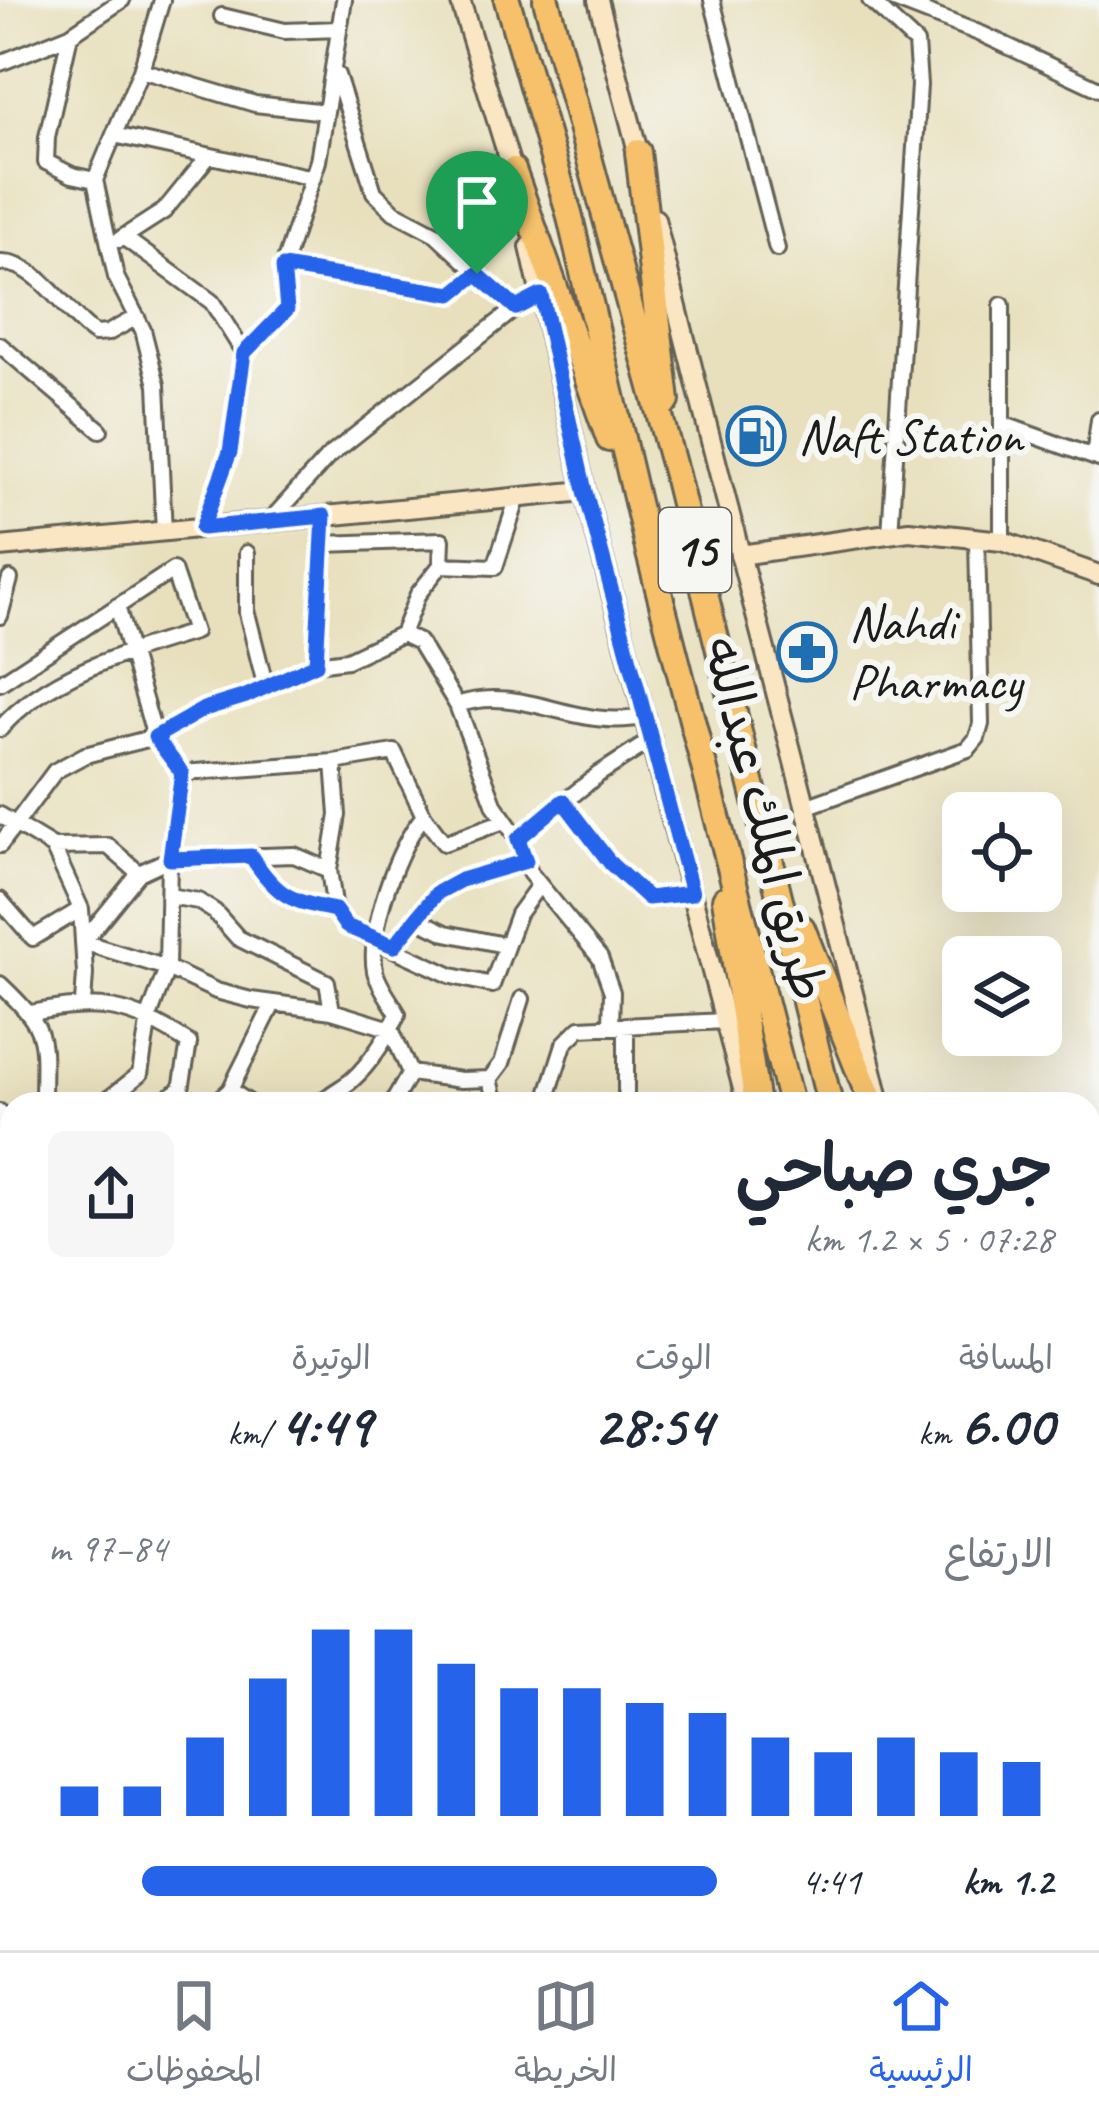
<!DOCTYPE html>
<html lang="ar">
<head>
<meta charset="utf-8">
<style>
  :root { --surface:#fff; --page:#f6f6f7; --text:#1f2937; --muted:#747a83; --line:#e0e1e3; --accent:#2563eb }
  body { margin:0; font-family:Caveat,"Playpen Sans Arabic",sans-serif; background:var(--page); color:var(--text); direction:rtl; height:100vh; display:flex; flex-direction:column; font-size:45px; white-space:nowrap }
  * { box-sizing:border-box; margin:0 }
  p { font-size:39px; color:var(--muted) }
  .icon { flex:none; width:66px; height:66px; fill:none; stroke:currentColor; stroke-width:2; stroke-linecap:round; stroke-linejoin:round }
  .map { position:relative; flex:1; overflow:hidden; direction:ltr }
  .panel { position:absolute; left:0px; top:1092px; width:1101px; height:858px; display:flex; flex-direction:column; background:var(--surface); border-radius:36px 36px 0 0; box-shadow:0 12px 48px #0002; direction:rtl }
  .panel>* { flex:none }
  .buttons { position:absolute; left:942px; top:792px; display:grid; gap:24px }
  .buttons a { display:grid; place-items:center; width:120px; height:120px; border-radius:18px; background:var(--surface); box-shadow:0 12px 48px #0002; font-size:60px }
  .pin { position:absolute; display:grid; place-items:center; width:102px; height:102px; color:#fff; margin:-123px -51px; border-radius:50% 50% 50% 0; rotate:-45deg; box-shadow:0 0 12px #0007 }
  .pin .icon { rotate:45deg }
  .round { display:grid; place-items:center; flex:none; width:126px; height:126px; border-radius:18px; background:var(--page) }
  .headline { display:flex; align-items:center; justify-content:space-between; height:204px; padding:0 48px }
  h1 { font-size:66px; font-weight:600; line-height:90px }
  .stats { display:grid; grid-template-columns:repeat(3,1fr); gap:18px; height:204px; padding:12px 48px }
  .stats div { display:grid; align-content:center }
  .stats b { font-size:60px; font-weight:600 }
  .stats small { font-size:33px; font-weight:400 }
  .stats p { font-size:33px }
  .chart { height:336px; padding:24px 48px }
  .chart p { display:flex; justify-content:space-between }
  .chart svg { width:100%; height:216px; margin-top:12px; stroke:var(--accent); stroke-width:6 }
  ul { padding:0 48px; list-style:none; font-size:39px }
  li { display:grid; grid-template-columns:192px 144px 1fr; align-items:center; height:90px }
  li i { height:30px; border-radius:15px; background:var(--accent) }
  .tabs { display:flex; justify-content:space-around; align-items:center; height:168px; border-top:3px solid var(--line); background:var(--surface); font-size:33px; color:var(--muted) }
  .tabs a { display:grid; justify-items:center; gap:6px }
  .tabs .selected { color:var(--accent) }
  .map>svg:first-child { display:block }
</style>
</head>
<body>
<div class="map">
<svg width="1099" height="1950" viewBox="0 0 1099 1950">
  <rect width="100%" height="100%" fill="#f6f6f2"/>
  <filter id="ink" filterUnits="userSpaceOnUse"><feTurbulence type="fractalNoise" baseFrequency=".00833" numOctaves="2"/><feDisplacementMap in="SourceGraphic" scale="24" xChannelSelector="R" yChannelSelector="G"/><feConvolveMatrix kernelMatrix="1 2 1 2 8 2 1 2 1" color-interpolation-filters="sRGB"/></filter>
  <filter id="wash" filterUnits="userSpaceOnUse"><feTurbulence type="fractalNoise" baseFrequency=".004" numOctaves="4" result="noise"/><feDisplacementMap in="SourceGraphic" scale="48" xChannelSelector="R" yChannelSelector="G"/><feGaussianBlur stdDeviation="2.7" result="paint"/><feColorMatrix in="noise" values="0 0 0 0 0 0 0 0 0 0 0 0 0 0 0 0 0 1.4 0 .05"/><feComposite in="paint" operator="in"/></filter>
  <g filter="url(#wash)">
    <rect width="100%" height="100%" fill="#e8e0bd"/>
  </g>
  <g filter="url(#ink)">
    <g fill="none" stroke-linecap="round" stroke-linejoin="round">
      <defs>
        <path id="street" d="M712,0l65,249
          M870,0l46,43 3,42 -29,449
          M894,0l90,35 115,54
          M222,16l63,15 54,-2
          M70,35l-23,102 -1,25 26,13 23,5 46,-110 21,-70
          M0,63l70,-28 52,-35
          M141,70l114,34 71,8
          M337,75l37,117 20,20 42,22 80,74
          M114,135l199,43
          M95,180l21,97 27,53 14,55 7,147
          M123,237l89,65 32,51 -14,100 -28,75
          M119,240l45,-29 44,-54
          M0,263c39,-2 65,52 95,71l13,-1 29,-16
          M283,267l169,27 25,-20
          M0,345l100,85
          M244,353l43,-44 -4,-42 35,-106 26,-161
          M1002,424l97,35
          M1094,457l5,-37
          M270,521l58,-64 188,-149 25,-13
          M1002,541v-236
          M323,544l119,-4 -1,25
          M247,553v60l18,71
          M117,606l38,131 49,-28 42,-13 70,-32 31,-4 55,-26 17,8 38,63 38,101 23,33 12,34 70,85 12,34 -1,33
          M0,616l10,-37
          M402,634l16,-40 23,-29 54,2 23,-70
          M316,664l8,-148
          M0,683l173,-113 21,62c-66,20 -148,43 -194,97
          M457,705c66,-23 119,28 190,11
          M334,762l4,53 -9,55 6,40 11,17 106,49 40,9 26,-71 21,-29
          M181,773l153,-11 60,-10 30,64 20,27 60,-22
          M563,801l48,63 37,35 44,-6
          M808,806l160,-57 9,-11 4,-14 -4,-186
          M0,815l53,32 28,62 4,65 -2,29
          M518,839l81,-65 54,-35
          M0,845l55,-74 30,-16 70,-18 26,36 -12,86 -2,109 -18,49 -9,57 -38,30
          M53,847l55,-1 31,27
          M251,856c25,40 39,46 84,54
          M329,870l-35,-15 -125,4 -30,14 -56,69 84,26 49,23 35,9 81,11 59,18 19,44
          M169,896l29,5 17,11 23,26 89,44 5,29
          M0,900l33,38 48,-29
          M417,919l29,14 58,12
          M394,946l44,-53 23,-13 65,-19
          M0,984c51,48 43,53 43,120
          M31,1013c69,-13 98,-9 158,30l-8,46 -22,15
          M410,1073l51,7 29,-1 12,-16 20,-64
          M490,1079l6,25
          M230,1090l21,14
          M214,1104l16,-14 43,-86
          M321,1104c9,-12 21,-15 31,-24 18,-16 36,-44 46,-66 -7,-13 -20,-29 -23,-43 -8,-39 23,-127 49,-155
          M392,1104l18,-31
          M545,1104l19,-60 16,-16 145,-7
          M626,1104v-79
          M0,1112v11
          M0,1230l12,-20
          M0,1273l12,9
          M0,1462l12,27 -12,8
          M0,1659l7,-23 4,-83
          M0,1726l12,2
          M0,1840l12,-1
          M363,1938l3,12
          M502,1938l5,12
          M853,1938l2,12
          M0,1942l59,8
          M274,1950l2,-12
          M578,1950l15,-12
          M687,1950l2,-12
          M776,1950l4,-12"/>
        <path id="secondary" d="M460,0l55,179
          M598,0l43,163
          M655,219c72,294 153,586 224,880
          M530,247l55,244 162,613
          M0,547l585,-56
          M740,555l169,-24 93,10 97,34
          M1089,1226l10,-3
          M1089,1249l10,-2
          M0,1546l12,6
          M939,1938l3,12
          M1078,1938l2,12"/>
        <path id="highway" d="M507,0l62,213 80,340 142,551
          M546,0l130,475 154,629
          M638,152l29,249
          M513,170l96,269
          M725,899l32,205
          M802,928l70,176
          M989,1938l2,12
          M1032,1938l3,12"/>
      </defs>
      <use href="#street" stroke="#636154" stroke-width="20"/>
      <use href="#secondary" stroke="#636154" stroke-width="24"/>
      <use href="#highway" stroke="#636154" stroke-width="30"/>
      <use href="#street" stroke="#fff" stroke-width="14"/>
      <use href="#secondary" stroke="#fbe6c4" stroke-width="18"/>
      <use href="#highway" stroke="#f6c16b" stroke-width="24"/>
    </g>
  </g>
  <g fill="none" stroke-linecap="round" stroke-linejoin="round" filter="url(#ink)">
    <defs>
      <path id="route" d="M283,267l169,27 25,-20 39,34 25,-13 44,196 107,402 -44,5 -37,-34 -48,-63 -45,38 8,22 -65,19 -24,13 -43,53 -48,-20 -11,-16c-45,-8 -59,-15 -84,-54l-81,3 12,-86 -27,-36 49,-28 42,-13 70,-32 8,-148 -122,12 28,-76 14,-99 43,-44z"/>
    </defs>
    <use href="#route" stroke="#fff" stroke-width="24"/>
    <use href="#route" stroke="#2563eb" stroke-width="15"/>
  </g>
  <defs>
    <symbol id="fuel-ring" viewBox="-11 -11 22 22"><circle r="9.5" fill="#f6f6f2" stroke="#1f6fb2" stroke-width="1.5"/><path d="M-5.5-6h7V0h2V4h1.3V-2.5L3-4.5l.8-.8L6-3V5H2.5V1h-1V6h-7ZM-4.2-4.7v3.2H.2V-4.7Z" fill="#1f6fb2"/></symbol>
    <symbol id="pharmacy-ring" viewBox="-11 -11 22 22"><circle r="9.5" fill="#f6f6f2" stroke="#1f6fb2" stroke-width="1.5"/><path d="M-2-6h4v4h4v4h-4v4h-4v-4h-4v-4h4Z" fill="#1f6fb2"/></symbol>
  </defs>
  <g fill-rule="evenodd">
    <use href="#fuel-ring" x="723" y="403" width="66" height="66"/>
    <use href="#pharmacy-ring" x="774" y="619" width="66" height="66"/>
  </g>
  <g text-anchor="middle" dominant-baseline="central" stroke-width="12" stroke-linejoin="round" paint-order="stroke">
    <rect fill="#f6f6f2" stroke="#5d5d5c" stroke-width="3" x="659" y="508" width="72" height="84" rx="9"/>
    <g font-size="48" font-weight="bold" fill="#1c1c1c">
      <text x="695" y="550">15</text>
    </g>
    <g font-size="51" fill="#1c1c1c" stroke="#f6f6f2" text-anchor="start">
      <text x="798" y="436">Naft Station</text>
      <text x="849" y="623">Nahdi<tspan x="849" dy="59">Pharmacy</tspan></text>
    </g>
    <g font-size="51" fill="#1c1c1c" stroke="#f6f6f2">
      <text transform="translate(765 819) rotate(76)">طريق الملك عبدالله</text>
    </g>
  </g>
</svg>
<div class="buttons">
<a><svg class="icon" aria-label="locate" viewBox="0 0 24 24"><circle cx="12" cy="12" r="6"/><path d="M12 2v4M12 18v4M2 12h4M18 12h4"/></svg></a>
<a><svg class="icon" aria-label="layers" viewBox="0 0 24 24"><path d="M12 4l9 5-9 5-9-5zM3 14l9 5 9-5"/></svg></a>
</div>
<div class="pin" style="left:477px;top:274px;background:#1e9e55"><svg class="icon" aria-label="arrive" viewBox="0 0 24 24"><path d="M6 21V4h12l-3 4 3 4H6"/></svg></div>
<section class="panel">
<div class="headline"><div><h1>جري صباحي</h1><p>07:28 · 5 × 1.2 km</p></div><a class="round"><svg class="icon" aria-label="share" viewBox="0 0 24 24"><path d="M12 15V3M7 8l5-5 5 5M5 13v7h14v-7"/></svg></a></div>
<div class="stats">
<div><p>المسافة</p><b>6.00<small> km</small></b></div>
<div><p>الوقت</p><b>28:54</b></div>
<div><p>الوتيرة</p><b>4:49<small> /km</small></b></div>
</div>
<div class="chart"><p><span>الارتفاع</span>84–97 m</p>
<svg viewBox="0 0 160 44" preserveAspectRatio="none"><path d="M5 44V38M15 44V38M25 44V28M35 44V16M45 44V6M55 44V6M65 44V13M75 44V18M85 44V18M95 44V21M105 44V23M115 44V28M125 44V31M135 44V28M145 44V31M155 44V33"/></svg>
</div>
<ul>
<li><b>1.2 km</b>4:41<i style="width:86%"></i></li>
</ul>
</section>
</div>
<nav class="tabs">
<a class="selected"><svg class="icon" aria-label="home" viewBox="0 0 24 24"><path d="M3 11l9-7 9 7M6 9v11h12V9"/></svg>الرئيسية</a>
<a><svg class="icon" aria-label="map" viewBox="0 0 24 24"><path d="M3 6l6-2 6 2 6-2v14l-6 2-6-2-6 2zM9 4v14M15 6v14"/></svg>الخريطة</a>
<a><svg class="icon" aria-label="saved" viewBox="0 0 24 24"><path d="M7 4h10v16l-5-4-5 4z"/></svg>المحفوظات</a>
</nav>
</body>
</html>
